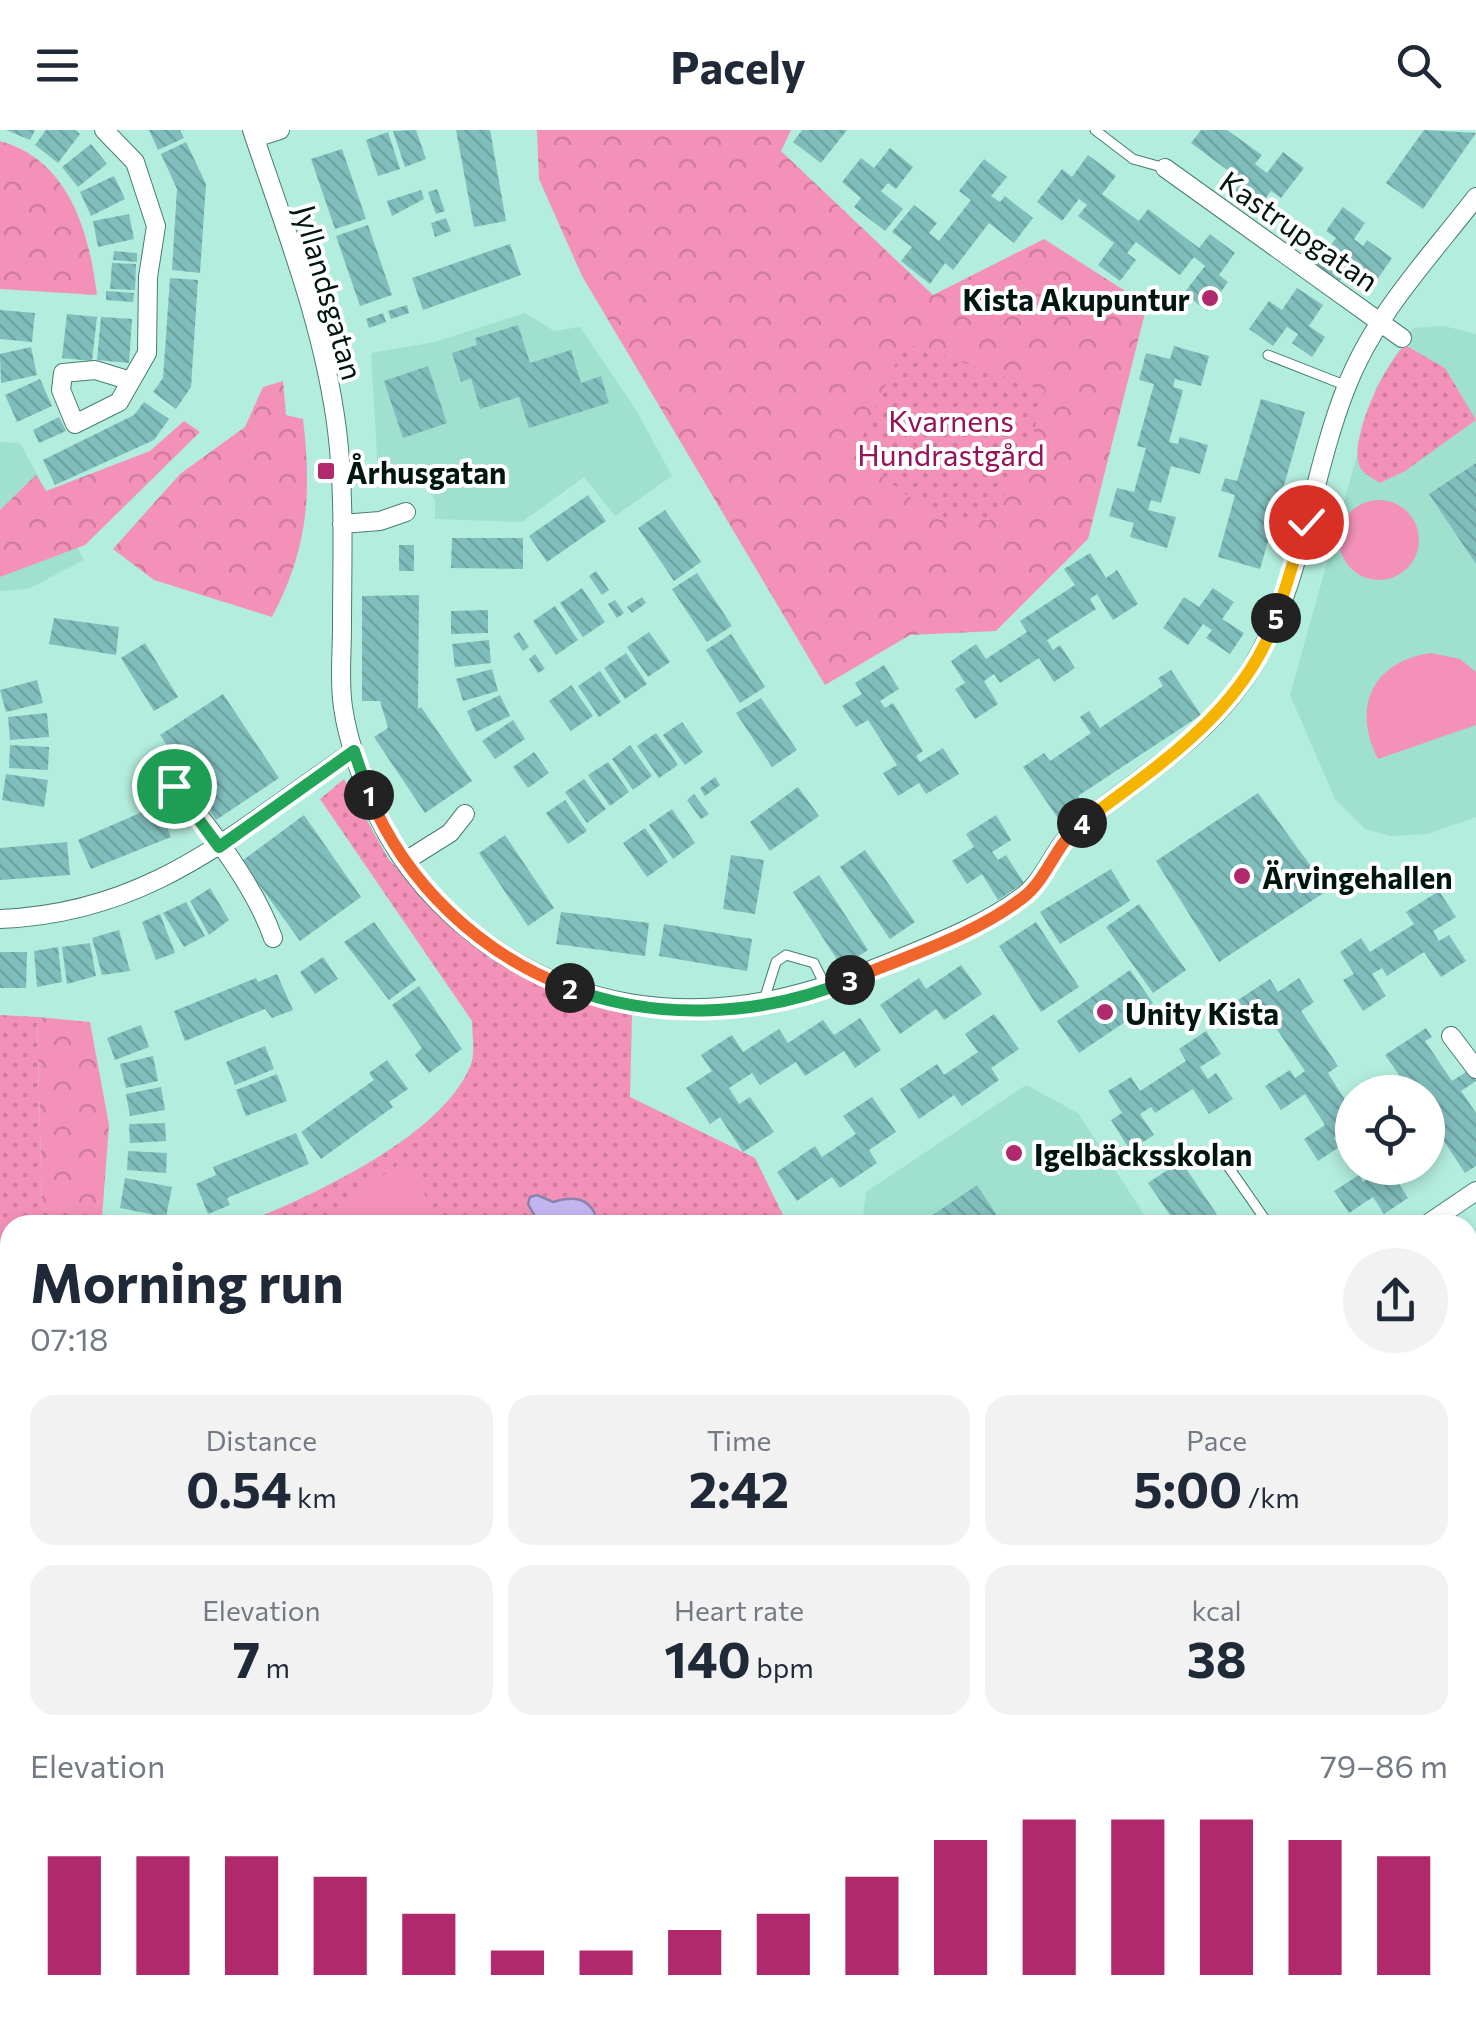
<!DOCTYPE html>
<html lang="en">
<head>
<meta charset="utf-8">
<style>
  :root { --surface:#fff; --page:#f2f2f3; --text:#1f2937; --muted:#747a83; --accent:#b0296d }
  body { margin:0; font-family:Commissioner,sans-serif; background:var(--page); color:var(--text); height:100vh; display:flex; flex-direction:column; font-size:38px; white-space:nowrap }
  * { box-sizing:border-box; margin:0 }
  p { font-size:32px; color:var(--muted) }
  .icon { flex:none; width:55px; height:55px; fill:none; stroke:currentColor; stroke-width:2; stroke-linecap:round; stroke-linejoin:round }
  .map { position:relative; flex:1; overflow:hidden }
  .side { position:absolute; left:0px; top:1085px; width:1478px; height:810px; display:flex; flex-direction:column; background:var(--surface); border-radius:30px 30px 0 0; box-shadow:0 5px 15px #0003 }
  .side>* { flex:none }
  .tools { position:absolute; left:1335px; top:945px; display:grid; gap:20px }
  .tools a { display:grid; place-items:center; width:110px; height:110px; border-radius:50%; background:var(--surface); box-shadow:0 5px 15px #0003; font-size:50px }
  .pin { position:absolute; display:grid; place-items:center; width:85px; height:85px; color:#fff; margin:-42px; border:5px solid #fff; border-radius:50%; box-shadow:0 2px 10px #0007 }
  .km { position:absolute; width:50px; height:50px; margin:-25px; border-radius:50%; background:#222; color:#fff; font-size:28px; line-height:50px; text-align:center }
  .round { display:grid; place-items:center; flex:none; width:105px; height:105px; border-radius:52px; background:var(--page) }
  .headline { display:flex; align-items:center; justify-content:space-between; height:170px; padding:0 30px }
  h1 { font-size:55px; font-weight:700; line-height:75px }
  .figures { display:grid; grid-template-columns:repeat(3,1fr); gap:15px; height:170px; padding:10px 30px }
  .figures div { display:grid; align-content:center; border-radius:25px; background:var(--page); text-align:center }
  .figures b { font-size:50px; font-weight:700 }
  .figures small { font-size:28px; font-weight:400 }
  .figures p { font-size:28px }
  .chart { height:280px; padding:20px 30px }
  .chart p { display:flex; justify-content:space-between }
  .chart svg { width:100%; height:180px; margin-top:10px; stroke:var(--accent); stroke-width:6 }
  header { display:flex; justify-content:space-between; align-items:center; height:130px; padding:0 30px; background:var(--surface); font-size:45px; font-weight:700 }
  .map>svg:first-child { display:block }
</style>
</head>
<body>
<header><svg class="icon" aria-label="menu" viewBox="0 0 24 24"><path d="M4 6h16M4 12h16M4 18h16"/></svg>Pacely<svg class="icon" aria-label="search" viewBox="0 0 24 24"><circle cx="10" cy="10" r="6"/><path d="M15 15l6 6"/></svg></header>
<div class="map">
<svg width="1476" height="1895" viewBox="0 0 1476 1895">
  <defs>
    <pattern id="grass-tufts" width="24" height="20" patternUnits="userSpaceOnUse" patternTransform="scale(2.5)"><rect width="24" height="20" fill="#f491b9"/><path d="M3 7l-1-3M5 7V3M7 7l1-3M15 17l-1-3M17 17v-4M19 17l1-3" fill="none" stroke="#cf7c9e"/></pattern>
    <pattern id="forest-crowns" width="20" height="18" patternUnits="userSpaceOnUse" patternTransform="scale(2.5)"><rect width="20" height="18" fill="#f491b9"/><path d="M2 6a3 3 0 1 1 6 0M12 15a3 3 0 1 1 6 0" fill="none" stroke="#cf7c9e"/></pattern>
    <pattern id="park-dots" width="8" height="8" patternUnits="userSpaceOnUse" patternTransform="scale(2.5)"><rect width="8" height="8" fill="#f491b9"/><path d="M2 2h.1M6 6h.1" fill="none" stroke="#cf7c9e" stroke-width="1.8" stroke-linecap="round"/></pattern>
    <pattern id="building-back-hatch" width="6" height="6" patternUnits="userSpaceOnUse" patternTransform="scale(2.5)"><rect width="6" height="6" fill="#80bebd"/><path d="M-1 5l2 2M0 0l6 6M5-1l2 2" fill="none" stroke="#6da3a1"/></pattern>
  </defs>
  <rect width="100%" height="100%" fill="#b3eddd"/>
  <path fill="#9fe1ce" d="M525,183l29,18 26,-4 56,83 36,66 -57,40 -31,-39 -62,45 -87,-3v-19l-20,-28 -37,2 -7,-121 64,-11z
    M1444,196l32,8v483l-49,17 -36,2 -26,-7 -30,-30 -45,-104 86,-308 37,-59z
    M0,312l20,1 64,117 -56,29 -28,2z
    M1026,955l52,28 73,112h-289l4,-33z"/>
  <path fill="url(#grass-tufts)" d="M0,1161l10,3v430l-10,-5z
    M161,1885h272l-1,10h-273z"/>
  <path fill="url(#forest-crowns)" d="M537,0h254l-10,21 152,144 111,-56 103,66 -59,234 -92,92 -86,4 -85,50 -243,-409 -43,-97z
    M0,11c69,19 89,90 97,154l-97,-6z
    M283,251l3,34 17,4c9,75 5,130 -31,198l-118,-37 -41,-31 67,-75 65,-47 18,-40z
    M184,291l16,11 -115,113 -85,32v-67l36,-35 10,16 104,-40z
    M37,887l53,5 19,103 -7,92 -60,-9z
    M0,1589l10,5v291h151l-2,10h-159z"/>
  <path fill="url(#park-dots)" d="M905,213l140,47 -15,56 -40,74h-50l-86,-65z
    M1405,215l40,23 31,52 -71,51 -25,12c-9,-6 -20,-10 -22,-22 -5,-29 26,-96 47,-116z
    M344,649l45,81 100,98 44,24 68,26 31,6 -2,83 125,61 33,67h-548c69,-28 199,-86 230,-158 6,-13 2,-33 2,-46l-152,-222z
    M0,885l37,2 5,191 125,17h-157v69l-10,-3z
    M1476,1315v258l-1,1 -7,-11v-243z
    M433,1885h528l-12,10h-517z"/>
  <path fill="#f491b9" d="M1339 410a40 40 0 1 1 80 0a40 40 0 1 1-80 0Z
    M1431,523l29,6 16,13v53l-98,34c-27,-52 -5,-98 53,-106z
    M402,1032l42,61 -132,2z"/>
  <path fill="#c3b5f0" stroke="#8985ad" stroke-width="2.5" d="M537,1065l16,7c24,-7 39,-4 46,23h-59l-12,-21 2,-7z"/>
  <path fill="url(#building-back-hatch)" d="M6,0h29l-5,10z
    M46,0h29l5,4 -22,29 -23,-18z
    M149,0h31l4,8 -26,12z
    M416,0l10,29 -21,8 -12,-36z
    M456,0h34l16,91 -32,6z
    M802,0h45l-26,33 -28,-21z
    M1201,0h26l35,25 -7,9 12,9 16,-21 21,16 -23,30 -10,-7 -14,19 -23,-18 8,-11 -51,-38z
    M1424,0l52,3 -53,76 -37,-26z
    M388,2l12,37 -22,7 -12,-36z
    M186,12l20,42 -6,89 -28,-3 5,-81 -16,-35z
    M91,14l16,20 -29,23 -16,-20z
    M890,18l23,19 -17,22 -8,-6 -7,8 22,18 -18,22 -31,-24 7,-9 -19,-16 19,-24 13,10z
    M342,19l24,70 -31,10 -24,-70z
    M1088,25l28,21 -14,18 37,27 9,-12 51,39 11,-14 25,19 -16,22 9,7 -21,29 -23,-18 21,-27 -11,-9 -14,18 -44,-33 -9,11 9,7 -16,21 -22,-16 16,-22 -36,-27 9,-11 -8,-6 -17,22 -25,-19 25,-33 10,8z
    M984,29l23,18 -16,19 9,6 5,-6 28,22 -19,25 -25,-20 -36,47 -8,-7 -15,21 -29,-23 11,-14 -20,-15 22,-27 23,18 -8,10 10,8 32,-41 -12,-9z
    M114,46l11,23 -34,17 -11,-24z
    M437,59l8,22 -9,3 -8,-22z
    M421,60l3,9 -32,17 -5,-15z
    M1343,77l22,16 -11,16 9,7 4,-6 25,18 -18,26 -25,-17 -10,15 -23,-16 20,-28 -10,-7z
    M129,84l5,25 -36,8 -5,-26z
    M446,88l5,13 -16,6 -4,-14z
    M368,95l24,70 -32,11 -24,-70z
    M510,114l11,31 -98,35 -11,-32z
    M114,121l23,2v9l-24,-2z
    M112,133l24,1 -1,26 -25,-1z
    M170,148l28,2 -7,107 -15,22 -23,-17 10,-14z
    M1297,158l26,17 -14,21 16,11 -13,20 -20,-14 6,-9 -11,-7 -14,19 -24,-17 20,-28 13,9z
    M106,161l28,2 -1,9 -27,-2z
    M407,175l2,8 -18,6 -3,-8z
    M0,180l35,3 -3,29 -32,-3z
    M383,183l3,9 -17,6 -3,-9z
    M67,184l30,3 -5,44 -30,-3z
    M101,187l31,2 -3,44 -32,-3z
    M518,195l12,38 41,-13 10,33 20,-7 8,27 -80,25 -10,-31 -39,12 -9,-31 -10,4 -9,-29 25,-8 -2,-7z
    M1174,216l35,10 -8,30 -26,-7 -2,8 10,3 -14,52 9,2 2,-7 28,8 -8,29 -29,-8 -10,37 -10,-3 -3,10 28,7 -9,31 -37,-11 4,-14 -25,-7 8,-28 17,4 12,-44 -9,-2 17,-62 -15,-4 7,-27 24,6z
    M31,217l6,28 -36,8 -1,-29z
    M428,236l19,57 -44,15 -19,-57z
    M40,249l12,27 -35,16 -12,-27z
    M1261,269l44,13 -45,157 -42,-12 17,-62 -14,-4 4,-13 12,3z
    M144,272l25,17 -15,21 -99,45 -12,-25 91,-45z
    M59,287l7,14 -27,12 -6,-13z
    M1476,333v101l-47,-70z
    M588,365l18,26 -59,41 -18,-26z
    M665,380l36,52 -27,19 -36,-53z
    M452,408h71v31l-72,-1z
    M399,415h15v26h-15z
    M1090,423l16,25 11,-8 21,34 -25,16 -16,-26 -7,5 6,10 -49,31 6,10 7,-5 15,23 -21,14 -15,-24 -39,25 -6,-9 -10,7 14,23 -23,15 -20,-30 10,-6 -14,-22 25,-17 10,15 41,-27 -7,-11 55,-36 -11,-16z
    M596,441l13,19 -7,5 -13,-19z
    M697,443l35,53 -25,16 -35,-53z
    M582,458l23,34 -22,15 -23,-34z
    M1213,458l21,14 -12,17 22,14 -14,21 -24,-16 6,-8 -9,-6 -15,21 -25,-17 21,-31 15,10z
    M419,465l-1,114 3,-2 51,74 -47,32 -51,-76 14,-9 -8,-27h-18v-105z
    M642,467l4,6 -14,10 -5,-6z
    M615,470l9,13 -7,5 -9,-14z
    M555,476l23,34 -22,15 -23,-34z
    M488,480v23l-37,1v-23z
    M54,488l65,9 -3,28 -67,-11z
    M519,502l10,15 -6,4 -10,-15z
    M649,502l21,30 -22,15 -21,-30z
    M731,504l34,53 -25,16 -34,-53z
    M489,510l2,23 -36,4 -3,-23z
    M145,513l33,54 -24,14 -33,-53z
    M626,523l21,31 -22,15 -21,-31z
    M535,524l10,15 -7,4 -9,-14z
    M884,535l15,24 -19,12 5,7 8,-5 30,48 -7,5 4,6 23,-14 16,26 -33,20 -7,-11 -21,13 -15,-23 14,-8 -29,-45 -12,7 -14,-21 20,-12 -7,-11z
    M492,539l6,22 -35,10 -7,-22z
    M1171,540l30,45 -123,81 5,8 -24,16 -36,-53 21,-14 6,8 41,-28 -11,-16 9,-6 11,17 63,-42 -5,-8z
    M600,541l21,31 -22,15 -21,-31z
    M37,550l6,23 -37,9 -6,-22z
    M571,555l22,31 -22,15 -22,-30z
    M223,564l56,84 -63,42 -56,-85z
    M500,565l10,21 -34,16 -9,-21z
    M761,568l36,52 -25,17 -36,-54z
    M47,583l2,24 -39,3 -2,-23z
    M513,590l12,19 -30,20 -13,-18z
    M682,592l21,30 -18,13 -22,-30z
    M656,603l22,32 -19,13 -22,-32z
    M10,615l39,2 -1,23 -39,-2z
    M630,615l22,31 -19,14 -21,-31z
    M534,622l15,21 -21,15 -15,-21z
    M608,632l21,30 -19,14 -22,-31z
    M6,644l42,6 -4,27 -42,-7z
    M715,647l5,8 -15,11 -5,-8z
    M584,649l22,30 -19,14 -22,-31z
    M798,657l21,29 -49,35 -20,-29z
    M1258,663l70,97 -109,72 -63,-101z
    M694,664l15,20 -8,5 -14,-19z
    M565,670l22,31 -19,13 -22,-31z
    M158,675l13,32 -80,32 -13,-29z
    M672,679l23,34 -22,16 -24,-34z
    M304,685l57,82 -61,44 -58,-80z
    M996,685l15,25 -19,12 6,8 8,-5 18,28 -26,17 -16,-26 -15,10 -15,-23 22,-14 -8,-13z
    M645,698l23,34 -21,15 -24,-34z
    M505,705l49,73 -26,18 -49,-73z
    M67,712l3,33 -70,5v-32z
    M865,720l50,72 -25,17 -50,-72z
    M731,725l33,5 -9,54 -32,-5z
    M1111,739l19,32 -70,43 -20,-32z
    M819,745l49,75 -26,17 -49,-75z
    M210,758l19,32 -20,15 -19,-34z
    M1439,761l17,26 -23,14 6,10 10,-6 17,26 -25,16 -17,-25 -37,24 -5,-8 -10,6 14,22 -23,15 -20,-31 11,-6 -14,-22 21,-14 9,14 44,-28 -8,-12z
    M186,772l19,34 -21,11 -21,-34z
    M1139,774l47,66 -33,23 -47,-66z
    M561,782l88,11 -4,33 -89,-12z
    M160,784l15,39 -19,7 -14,-38z
    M374,792l42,58 -27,20 -45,-58z
    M1036,792l43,65 -38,25 -42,-66z
    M664,794l88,15 -5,32 -88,-15z
    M119,800l11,41 -28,4 -10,-37z
    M90,813l6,33 -29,8 -5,-37z
    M58,817l4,35 -25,5 -3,-36z
    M0,822h27l-1,36h-26z
    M323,827l15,22 -23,15 -15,-22z
    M961,835l21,29 -38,26 -8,-11 -36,25 -20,-29 39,-27 7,11z
    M1130,840l23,33 -74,50 -22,-32z
    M277,844l16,36 -21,8 -7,-9 -80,32 -11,-30 82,-33 2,4z
    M1299,848l15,24 -13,9 37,55 -10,7 24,38v29l-6,-10 -12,8 5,9 -21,14 -14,-22 21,-14 -20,-31 -24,16 -16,-24 25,-16 5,8 10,-7 -31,-46 9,-6 -6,-10 -23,15 -16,-24 32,-21 8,13z
    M419,856l43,63 -33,24 -14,-18 7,-7 -30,-43z
    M994,884l25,35 -28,19 8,12 -37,26 -8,-11 -35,24 -19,-30 37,-25 7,11 34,-23 -13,-18z
    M860,888l21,32 -26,18 -11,-17 -39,25 -9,-14 -36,23 -8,-12 -23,15 10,16 11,-7 24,35 -31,20 -23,-35 -10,7 -24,-36 26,-17 -11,-16 31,-20 11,17 36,-23 9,14 35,-23 11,15z
    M141,895l8,22 -34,13 -8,-22z
    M1426,898l6,9 -7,4 27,40 17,-11 7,11 -15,10 15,22v53l-11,7 -37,-56v-25h-17l-26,-37z
    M1206,901l15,23 -21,13 8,12 8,-6 17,26 -24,15 -16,-25 -38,24 -4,-6 -11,7 14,21 -24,15 -19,-30 11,-7 -14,-22 23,-14 9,14 46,-30 -7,-12z
    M265,916l9,23 -39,16 -9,-23z
    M153,926l5,25 -32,7 -6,-24z
    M387,930l21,29 -19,13 4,5 -72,52 -20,-27 73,-52 -5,-7z
    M277,944l10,27 -41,15 -10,-26z
    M161,957l4,23 -35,6 -4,-22z
    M872,967l24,35 -27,18 8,13 -37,25 -8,-11 -35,24 -20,-29 38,-26 7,11 34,-23 -13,-18z
    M165,993l1,18 -36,2 -1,-19z
    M296,1003l13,31 -82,34 3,7 -22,9 -12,-30 20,-9 -3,-8z
    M128,1021l39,2 -1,20 -39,-3z
    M1187,1027l6,9 -6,4 37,55h-47l-29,-42z
    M1370,1038h37l-13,8 14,22 -24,16 -11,-17 -24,16 -15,-22 25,-16 4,7 12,-8z
    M125,1048l47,9 -6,30 -46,-9z
    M977,1055l26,40h-85z
    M1470,1104l6,9v48l-8,6z
    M1476,1211v54l-8,5v-34l7,-5 -7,-14z
    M1468,1609l8,13v22l-8,5z
    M1476,1650v36l-8,-13v-17z
    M1468,1732l8,14 -8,8z
    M1012,1885h36l8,6 -3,4h-44z
    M1110,1885l4,10h-16l-2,-4z
    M1136,1885h36l-32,10z
    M1259,1885h31l-14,10h-10z
    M1375,1885h62l-14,10h-50l-3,-6z"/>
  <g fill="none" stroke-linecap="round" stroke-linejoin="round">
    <defs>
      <path id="lane" d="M1095,0l38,29 32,9
        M1268,225l79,31
        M764,870l12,-38 10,-7 28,8 12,24
        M1223,1029l46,66"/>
      <path id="street" d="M104,0l31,32 21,64 -8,51 -1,76 -28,49 -44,22 -14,-34 2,-17 32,-3 36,11
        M252,0c33,98 72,197 85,300 8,65 5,132 5,197 0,26 -3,55 1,80 4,30 15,61 26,89 44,109 146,187 260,207 101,17 187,-9 279,-48 39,-16 80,-33 114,-58 24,-17 33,-53 57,-71 63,-51 135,-92 176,-164 48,-84 56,-185 91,-274 28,-73 83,-130 130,-191
        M255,8l25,-8
        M1165,38l237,170
        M342,394l38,-3 26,-9
        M155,638c42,39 100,117 118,170
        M407,730l43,-27 15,-19
        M0,789c152,-6 234,-87 354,-168
        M1451,906l25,33
        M1426,1095l50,-34
        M1221,1885l5,10"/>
    </defs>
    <use href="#lane" stroke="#477e6f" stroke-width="11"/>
    <use href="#street" stroke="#477e6f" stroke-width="20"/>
    <use href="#lane" stroke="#fff" stroke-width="9"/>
    <use href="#street" stroke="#fff" stroke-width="18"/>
  </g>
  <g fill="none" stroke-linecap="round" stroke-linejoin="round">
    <defs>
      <path id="split-1" d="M174,656l45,61 135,-96 15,44"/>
      <path id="split-2" d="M369,665c37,89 111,159 201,193"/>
      <path id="split-3" d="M570,858c88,34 194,28 280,-8"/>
      <path id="split-4" d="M850,850c57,-24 126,-45 175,-84 23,-19 32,-54 57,-73"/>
      <path id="split-5" d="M1082,693c75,-57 161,-111 194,-205"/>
      <path id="split-6" d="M1276,488l30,-96"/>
    </defs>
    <use href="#split-1" stroke="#fff" stroke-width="20"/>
    <use href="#split-2" stroke="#fff" stroke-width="20"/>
    <use href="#split-3" stroke="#fff" stroke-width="20"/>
    <use href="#split-4" stroke="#fff" stroke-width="20"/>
    <use href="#split-5" stroke="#fff" stroke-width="20"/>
    <use href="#split-6" stroke="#fff" stroke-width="20"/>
    <use href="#split-1" stroke="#22a559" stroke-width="12"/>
    <use href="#split-2" stroke="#f0652b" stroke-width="12"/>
    <use href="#split-3" stroke="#22a559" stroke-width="12"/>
    <use href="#split-4" stroke="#f0652b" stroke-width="12"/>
    <use href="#split-5" stroke="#f5b400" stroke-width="12"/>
    <use href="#split-6" stroke="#f5b400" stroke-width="12"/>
  </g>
  <g fill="#b0296d" stroke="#fff" stroke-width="4">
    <circle cx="1210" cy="168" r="10"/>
    <rect x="316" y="331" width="20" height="20" rx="5"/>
    <circle cx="1242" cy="746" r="10"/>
    <circle cx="1105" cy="882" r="10"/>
    <circle cx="1014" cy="1023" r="10"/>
  </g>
  <g text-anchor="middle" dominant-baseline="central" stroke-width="8" stroke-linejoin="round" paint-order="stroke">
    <g font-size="30" fill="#011610" stroke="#fff">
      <text transform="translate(1300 100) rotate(35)">Kastrupgatan</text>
      <text transform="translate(330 162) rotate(74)">Jyllandsgatan</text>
    </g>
    <g font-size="30" font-weight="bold" fill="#011610" stroke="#fff" text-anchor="start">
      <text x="1190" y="168" text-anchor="end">Kista Akupuntur</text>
      <text x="346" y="341">Århusgatan</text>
      <text x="1262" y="746">Ärvingehallen</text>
      <text x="1125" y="882">Unity Kista</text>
      <text x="1034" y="1023">Igelbäcksskolan</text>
    </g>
    <g font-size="30" fill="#951359" stroke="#fff">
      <text x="951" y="289">Kvarnens<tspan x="951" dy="34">Hundrastgård</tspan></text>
    </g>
  </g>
</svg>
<div class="tools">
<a><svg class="icon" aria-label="locate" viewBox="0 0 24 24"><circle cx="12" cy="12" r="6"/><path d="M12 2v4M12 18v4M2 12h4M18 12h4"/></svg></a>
</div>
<div class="pin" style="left:174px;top:656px;background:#1e9e55"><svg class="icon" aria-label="arrive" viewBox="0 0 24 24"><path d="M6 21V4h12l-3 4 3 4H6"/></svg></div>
<div class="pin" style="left:1306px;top:392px;background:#d93025"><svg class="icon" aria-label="check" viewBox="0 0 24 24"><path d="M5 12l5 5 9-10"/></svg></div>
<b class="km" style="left:369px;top:665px">1</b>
<b class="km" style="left:570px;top:858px">2</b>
<b class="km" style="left:850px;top:850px">3</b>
<b class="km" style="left:1082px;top:693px">4</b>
<b class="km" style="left:1276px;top:488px">5</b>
<section class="side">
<div class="headline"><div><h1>Morning run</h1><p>07:18</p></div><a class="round"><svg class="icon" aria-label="share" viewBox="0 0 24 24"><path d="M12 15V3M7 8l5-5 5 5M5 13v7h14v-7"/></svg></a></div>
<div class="figures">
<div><p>Distance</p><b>0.54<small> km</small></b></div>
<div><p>Time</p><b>2:42</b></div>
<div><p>Pace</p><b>5:00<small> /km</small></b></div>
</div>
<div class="figures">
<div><p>Elevation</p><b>7<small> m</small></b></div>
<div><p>Heart rate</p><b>140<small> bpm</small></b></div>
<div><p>kcal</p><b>38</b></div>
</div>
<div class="chart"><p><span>Elevation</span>79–86 m</p>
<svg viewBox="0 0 160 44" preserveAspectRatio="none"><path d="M5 44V15M15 44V15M25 44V15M35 44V20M45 44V29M55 44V38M65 44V38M75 44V33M85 44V29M95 44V20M105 44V11M115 44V6M125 44V6M135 44V6M145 44V11M155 44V15"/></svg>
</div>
</section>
</div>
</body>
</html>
